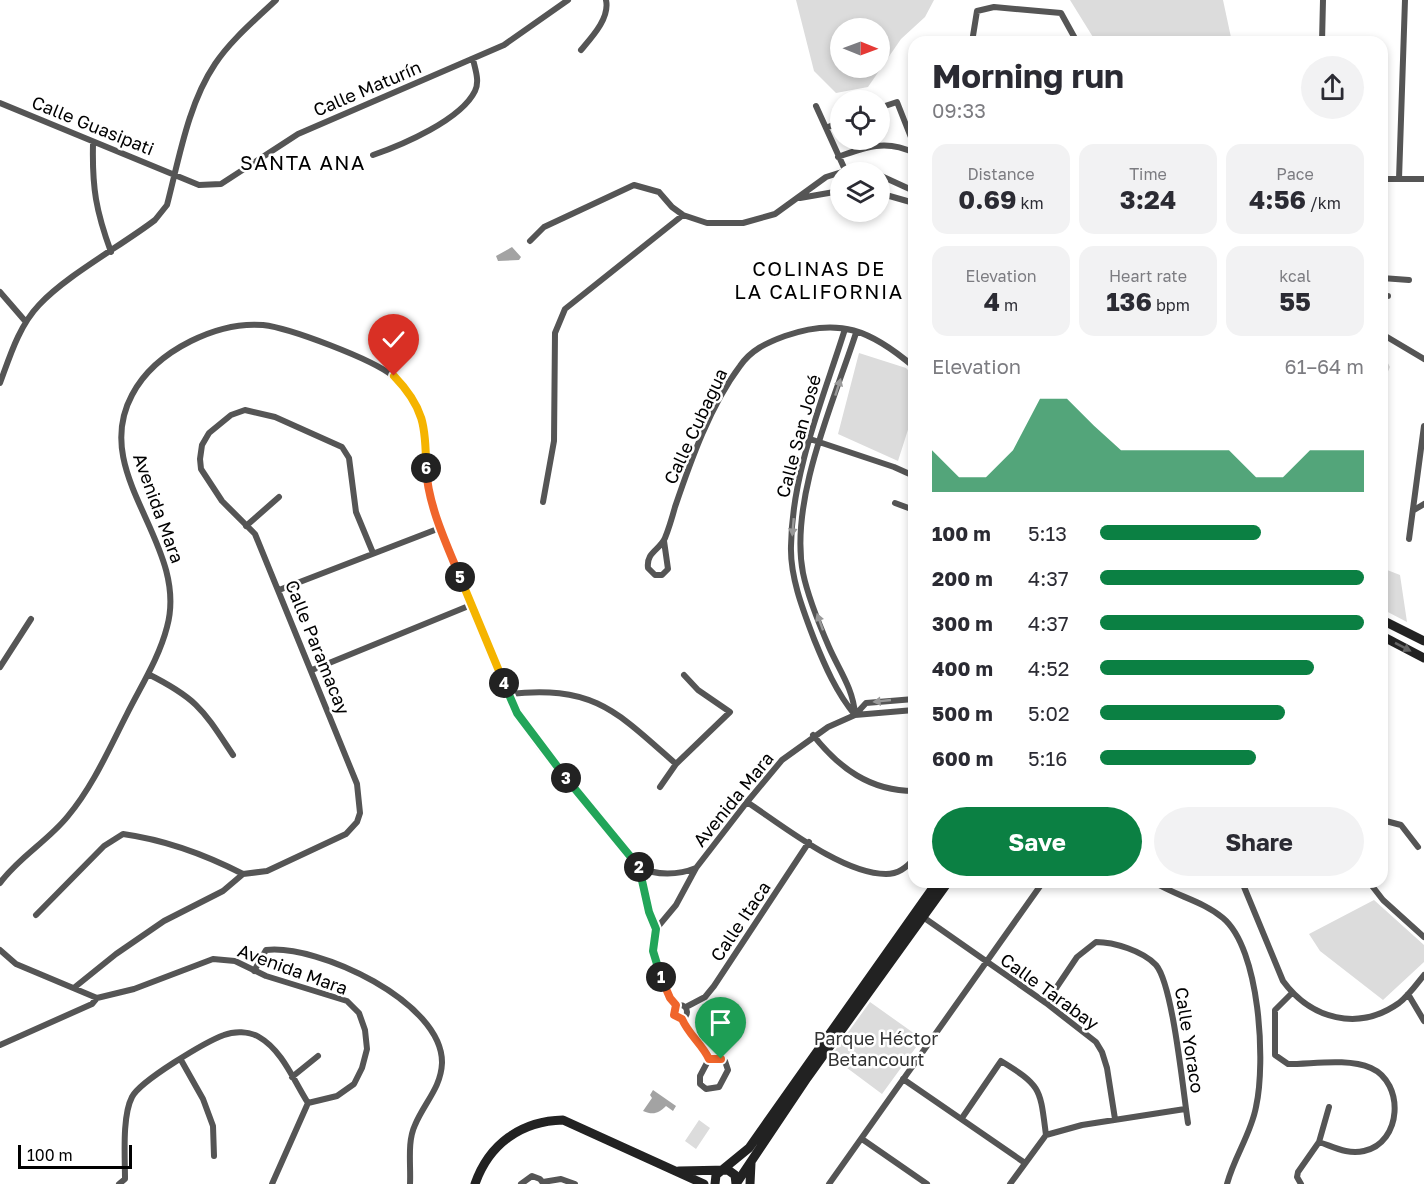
<!DOCTYPE html>
<html lang="en">
<head>
<meta charset="utf-8">
<style>
  :root { --surface:#fff; --page:#f2f2f3; --text:#2b2b33; --muted:#7c7c81; --accent:#0b8043 }
  body { margin:0; font-family:"Golos Text",sans-serif; background:var(--page); color:var(--text); height:100vh; display:flex; flex-direction:column; font-size:22px; white-space:nowrap }
  * { box-sizing:border-box; margin:0 }
  p { font-size:20px; color:var(--muted) }
  .icon { flex:none; width:33px; height:33px; fill:none; stroke:currentColor; stroke-width:2; stroke-linecap:round; stroke-linejoin:round }
  .map { position:relative; flex:1; overflow:hidden }
  .side { position:absolute; left:908px; top:36px; width:480px; height:852px; display:flex; flex-direction:column; background:var(--surface); border-radius:18px; box-shadow:0 3px 9px #0003 }
  .side>* { flex:none }
  .needle { width:39px; rotate:91deg }
  .buttons { position:absolute; left:830px; top:18px; display:grid; gap:12px }
  .buttons a { display:grid; place-items:center; width:60px; height:60px; border-radius:50%; background:var(--surface); box-shadow:0 3px 9px #0003; font-size:30px }
  .scale { position:absolute; left:18px; bottom:15px; width:114px; box-sizing:border-box; padding-left:6px; border:3px solid #000; border-top:0; font-size:16px; line-height:21px; white-space:nowrap; color:#000; -webkit-text-stroke:4px #fff; paint-order:stroke }
  .pin { position:absolute; display:grid; place-items:center; width:51px; height:51px; color:#fff; margin:-62px -26px; border-radius:50% 50% 50% 0; rotate:-45deg; box-shadow:0 0 6px #0007 }
  .pin .icon { rotate:45deg }
  .km { position:absolute; width:30px; height:30px; margin:-15px; border-radius:50%; background:#222; color:#fff; font-size:16px; line-height:30px; text-align:center }
  .round { display:grid; place-items:center; flex:none; width:63px; height:63px; border-radius:32px; background:var(--page) }
  .summary { display:flex; align-items:center; justify-content:space-between; height:102px; padding:0 24px }
  h1 { font-size:33px; font-weight:700; line-height:45px }
  .metrics { display:grid; grid-template-columns:repeat(3,1fr); gap:9px; height:102px; padding:6px 24px }
  .metrics div { display:grid; align-content:center; border-radius:15px; background:var(--page); text-align:center }
  .metrics b { font-size:26px; font-weight:700 }
  .metrics small { font-size:16px; font-weight:400 }
  .metrics p { font-size:16px }
  .chart { height:168px; padding:12px 24px }
  .chart p { display:flex; justify-content:space-between }
  .chart svg { width:100%; height:108px; margin-top:6px; fill:var(--accent); opacity:.7 }
  .button { display:flex; gap:12px; margin-top:auto; padding:12px 24px }
  .button a { flex:1; height:69px; border-radius:36px; background:var(--accent); color:#fff; font-size:24px; font-weight:700; line-height:69px; text-align:center }
  .button a+a { background:var(--page); color:var(--text) }
  ul { padding:0 24px; list-style:none; font-size:20px }
  li { display:grid; grid-template-columns:96px 72px 1fr; align-items:center; height:45px }
  li i { height:15px; border-radius:8px; background:var(--accent) }
  .map>svg:first-child { display:block }
</style>
</head>
<body>
<div class="map">
<svg width="1424" height="1184" viewBox="0 0 1424 1184">
  <rect width="100%" height="100%" fill="#fff"/>
  <path fill="#dcdcdc" fill-rule="evenodd" d="M796,0h138l-9,17 -24,22 -33,48 -32,6 -22,-22zM840,28h39v40h-39z
    M1070,0h153l9,42h-136z
    M1382,352l8,15 -8,18z
    M859,353l47,15 7,7v39l-15,47 -60,-27z
    M1382,568l18,7 7,47 -25,-13z
    M1374,900l50,45v17l-41,38 -63,-49 -11,-17z
    M870,1002l52,37 -40,55 -51,-38z
    M699,1120l11,8 -14,21 -11,-8z"/>
  <path fill="#a3a3a3" d="M512,247l9,10 -2,3 -21,1 -2,-5z
    M653,1090l23,16 -3,5 -7,-5c-8,8 -13,9 -23,5l9,-13 -2,-3z"/>
  <g fill="none" stroke-linecap="round" stroke-linejoin="round">
    <path stroke="#555" stroke-width="6" d="M972,42l5,-31 17,-4 67,6 16,29
      M1322,42l1,-42
      M581,50c11,-13 29,-32 25,-50
      M0,103l199,82 22,-1 77,-50 206,-89 64,-45
      M816,106l30,66
      M879,108l18,-6 17,43
      M826,128l14,-6
      M93,144c-1,44 3,67 18,108
      M373,155c29,-10 88,-35 102,-64 5,-10 0,-22 -2,-32
      M838,157c27,-10 49,-18 76,-4
      M879,175l35,16
      M1382,179h42
      M1399,179l6,-179
      M879,193l35,10
      M800,198l40,-7
      M530,241l14,-14 90,-42 25,7 13,15 11,8 24,8h36l32,-9 51,-37 19,-6 25,1
      M1382,278l27,2
      M0,292l26,30
      M1382,296h6
      M845,329c-22,70 -53,143 -54,217 -1,31 12,64 23,93 11,27 22,53 41,76
      M1382,334l42,25
      M0,383c10,-27 19,-57 39,-78 28,-30 82,-59 116,-85l12,-15c12,-46 21,-101 48,-141 16,-24 40,-44 61,-64
      M810,439l84,28 20,9
      M543,502l11,-61 1,-108 10,-24 118,-94
      M895,503l19,7
      M1414,510l10,-6
      M246,526l33,-29
      M1409,539l15,-113
      M664,541l4,28 -6,6h-7l-7,-7c-2,-16 12,-18 17,-30 4,-10 7,-20 10,-31 16,-47 35,-101 65,-141 11,-16 26,-23 45,-30 54,-19 86,-6 129,31
      M279,590l161,-62
      M0,667l31,-48
      M312,670l159,-65
      M148,674c50,25 55,36 85,81
      M509,694c85,-9 107,17 167,70
      M855,714c-2,-26 -16,-44 -26,-67 -10,-23 -21,-50 -26,-74 -14,-73 31,-172 53,-240
      M855,715l11,-12 48,-4
      M813,735c26,33 57,56 101,56
      M660,787l16,-23 54,-52 -32,-22 -14,-15
      M747,802c36,24 96,72 139,72 12,0 20,-6 28,-15
      M1382,820l19,5 17,22
      M638,866l11,46 7,17
      M1154,882c22,14 49,19 69,36 37,31 43,144 33,189 -5,27 -22,50 -29,77
      M1242,882l41,99c28,38 75,51 116,22 9,-7 17,-18 25,-28
      M1369,882l14,18 41,37
      M0,883c19,-26 48,-42 68,-67 25,-30 41,-67 59,-102 14,-28 32,-56 40,-87 23,-83 -78,-152 -35,-232 13,-25 35,-42 59,-54 22,-11 47,-18 72,-16 27,3 109,34 130,51 8,6 14,14 19,22 22,32 7,60 17,93 16,54 39,106 61,158 10,22 17,47 29,68 24,40 58,74 87,110 10,11 20,32 33,40 17,9 40,8 57,1
      M36,915l68,-69 19,-12c43,6 83,21 120,40
      M923,917l123,86 50,39 6,10 5,16 8,51
      M0,950l16,14 81,34 37,-9 79,-30 22,2 31,15 81,25 12,12 6,17 2,19 -5,19 -8,16 -17,12 -29,7
      M254,971l12,-21c52,-6 177,52 176,113 -1,25 -18,40 -27,62 -8,17 -4,40 -5,59
      M75,987l41,-33 48,-33 59,-30 20,-17 24,-3 79,-37 11,-12 3,-9 -3,-29 -102,-250 -33,-33 -21,-32 -1,-10 2,-14 7,-12 22,-18 14,-5 30,7 67,30 7,11 7,54 17,41
      M1292,993l-17,17v45l13,9c26,0 59,-6 83,4 34,15 31,75 -7,83 -16,4 -30,-4 -45,-9
      M1408,994l16,27
      M1046,1003l31,-46 19,-15c18,0 47,9 60,23 17,20 27,126 32,158
      M673 1012a7 7 0 1 1 14 0a7 7 0 1 1-14 0Z
      M676,1005l-6,-7 -13,-31 -4,-16 3,-22 20,-24 20,-37 51,-66 35,-42 46,-33 27,-12 59,-5
      M686,1007l19,-10 9,-11 95,-144
      M682,1019c7,16 19,25 27,40
      M0,1045l92,-41 5,-6
      M716,1058l9,3 3,9 -9,17 -13,2 -6,-5v-8l9,-17z
      M181,1060l22,39 10,27 1,30
      M292,1077l26,-21
      M903,1079l122,84
      M962,1118l39,-57c41,25 39,28 45,74
      M862,1139l65,45
      M543,1182l18,-3 14,5
      M119,1184l6,-5c0,-22 -3,-63 7,-82 8,-16 73,-55 92,-62 10,-4 25,-4 35,2 23,13 35,44 49,66
      M272,1184l36,-81
      M521,1184l11,-8 8,3 3,4
      M829,1184l214,-302
      M1010,1184l36,-49 36,-10 103,-16
      M1301,1184l-4,-7 1,-5 21,-30 10,-35"/>
    <path stroke="#222" stroke-width="9" d="M1382,620l42,21
      M1382,636l42,22
      M679,1171l49,-1 7,5 1,9
      M475,1184c14,-40 46,-63 88,-64l141,64
      M715,1184l1,-9 33,-27 188,-266
      M736,1184l71,-106 141,-196
      M750,1184l1,-21"/>
  </g>
  <defs><path id="oneway-solid" d="M-6-.8H1V-3.2L6.5 0L1 3.2V.8H-6Z" transform="scale(1.5)"/></defs>
  <g fill="#999">
    <use href="#oneway-solid" transform="translate(838 387) rotate(-72)"/>
    <use href="#oneway-solid" transform="translate(793 527) rotate(95)"/>
    <use href="#oneway-solid" transform="translate(820 622) rotate(-110)"/>
    <use href="#oneway-solid" transform="translate(882 701) rotate(174)"/>
  </g>
  <use fill="#646464" href="#oneway-solid" transform="translate(1403 647) rotate(27)"/>
  <g fill="none" stroke-linecap="round" stroke-linejoin="round">
    <defs>
      <path id="split-1" d="M661,977l9,21 6,7 -2,10 8,4c7,16 20,25 27,40h12"/>
      <path id="split-2" d="M639,867l10,45 7,17 -3,22 8,26"/>
      <path id="split-3" d="M566,778l73,89"/>
      <path id="split-4" d="M504,683l13,30 49,65"/>
      <path id="split-5" d="M460,577l44,106"/>
      <path id="split-6" d="M426,468c2,37 20,75 34,109"/>
      <path id="split-7" d="M394,376c30,31 32,51 32,92"/>
    </defs>
    <use href="#split-1" stroke="#fff" stroke-width="12"/>
    <use href="#split-2" stroke="#fff" stroke-width="12"/>
    <use href="#split-3" stroke="#fff" stroke-width="12"/>
    <use href="#split-4" stroke="#fff" stroke-width="12"/>
    <use href="#split-5" stroke="#fff" stroke-width="12"/>
    <use href="#split-6" stroke="#fff" stroke-width="12"/>
    <use href="#split-7" stroke="#fff" stroke-width="12"/>
    <use href="#split-1" stroke="#f0652b" stroke-width="8"/>
    <use href="#split-2" stroke="#22a559" stroke-width="8"/>
    <use href="#split-3" stroke="#22a559" stroke-width="8"/>
    <use href="#split-4" stroke="#22a559" stroke-width="8"/>
    <use href="#split-5" stroke="#f5b400" stroke-width="8"/>
    <use href="#split-6" stroke="#f0652b" stroke-width="8"/>
    <use href="#split-7" stroke="#f5b400" stroke-width="8"/>
  </g>
  <g text-anchor="middle" dominant-baseline="central" stroke-width="5" stroke-linejoin="round" paint-order="stroke">
    <g font-size="18" fill="#000" stroke="#fff">
      <text transform="translate(367 88) rotate(-23)">Calle Maturín</text>
      <text transform="translate(93 125) rotate(22)">Calle Guasipati</text>
      <text transform="translate(695 426) rotate(-65)">Calle Cubagua</text>
      <text transform="translate(798 436) rotate(-75)">Calle San José</text>
      <text transform="translate(159 508) rotate(70)">Avenida Mara</text>
      <text transform="translate(318 647) rotate(68)">Calle Paramacay</text>
      <text transform="translate(733 799) rotate(-51)">Avenida Mara</text>
      <text transform="translate(740 921) rotate(-56)">Calle Itaca</text>
      <text transform="translate(293 969) rotate(20)">Avenida Mara</text>
      <text transform="translate(1050 991) rotate(36)">Calle Tarabay</text>
      <text transform="translate(1190 1040) rotate(81)">Calle Yoraco</text>
    </g>
    <g font-size="18" fill="#333" stroke="#fff">
      <text x="876" y="1038">Parque Héctor<tspan x="876" dy="21">Betancourt</tspan></text>
    </g>
    <g font-size="20" letter-spacing="1.5" fill="#000" stroke="#fff">
      <text x="303" y="162">SANTA ANA</text>
      <text x="819" y="268">COLINAS DE<tspan x="819" dy="23">LA CALIFORNIA</tspan></text>
    </g>
  </g>
</svg>
<div class="buttons">
<a><svg class="needle" viewBox="-14 -14 28 28"><path d="M0-13l5 13h-10z" fill="#e53935"/><path d="M0 13l5-13h-10z" fill="#7c7c81"/></svg></a>
<a><svg class="icon" aria-label="locate" viewBox="0 0 24 24"><circle cx="12" cy="12" r="6"/><path d="M12 2v4M12 18v4M2 12h4M18 12h4"/></svg></a>
<a><svg class="icon" aria-label="layers" viewBox="0 0 24 24"><path d="M12 4l9 5-9 5-9-5zM3 14l9 5 9-5"/></svg></a>
</div>
<div class="scale">100 m</div>
<div class="pin" style="left:721px;top:1059px;background:#1e9e55"><svg class="icon" aria-label="arrive" viewBox="0 0 24 24"><path d="M6 21V4h12l-3 4 3 4H6"/></svg></div>
<div class="pin" style="left:394px;top:376px;background:#d93025"><svg class="icon" aria-label="check" viewBox="0 0 24 24"><path d="M5 12l5 5 9-10"/></svg></div>
<b class="km" style="left:661px;top:977px">1</b>
<b class="km" style="left:639px;top:867px">2</b>
<b class="km" style="left:566px;top:778px">3</b>
<b class="km" style="left:504px;top:683px">4</b>
<b class="km" style="left:460px;top:577px">5</b>
<b class="km" style="left:426px;top:468px">6</b>
<section class="side">
<div class="summary"><div><h1>Morning run</h1><p>09:33</p></div><a class="round"><svg class="icon" aria-label="share" viewBox="0 0 24 24"><path d="M12 15V3M7 8l5-5 5 5M5 13v7h14v-7"/></svg></a></div>
<div class="metrics">
<div><p>Distance</p><b>0.69<small> km</small></b></div>
<div><p>Time</p><b>3:24</b></div>
<div><p>Pace</p><b>4:56<small> /km</small></b></div>
</div>
<div class="metrics">
<div><p>Elevation</p><b>4<small> m</small></b></div>
<div><p>Heart rate</p><b>136<small> bpm</small></b></div>
<div><p>kcal</p><b>55</b></div>
</div>
<div class="chart"><p><span>Elevation</span>61–64 m</p>
<svg viewBox="0 0 160 44" preserveAspectRatio="none"><path d="M0 44V27L10 38L20 38L30 27L40 6L50 6L60 17L70 27L80 27L90 27L100 27L110 27L120 38L130 38L140 27L150 27L160 27V44z"/></svg>
</div>
<ul>
<li><b>100 m</b>5:13<i style="width:61%"></i></li>
<li><b>200 m</b>4:37<i style="width:100%"></i></li>
<li><b>300 m</b>4:37<i style="width:100%"></i></li>
<li><b>400 m</b>4:52<i style="width:81%"></i></li>
<li><b>500 m</b>5:02<i style="width:70%"></i></li>
<li><b>600 m</b>5:16<i style="width:59%"></i></li>
</ul>
<div class="button"><a>Save</a><a>Share</a></div>
</section>
</div>
</body>
</html>
